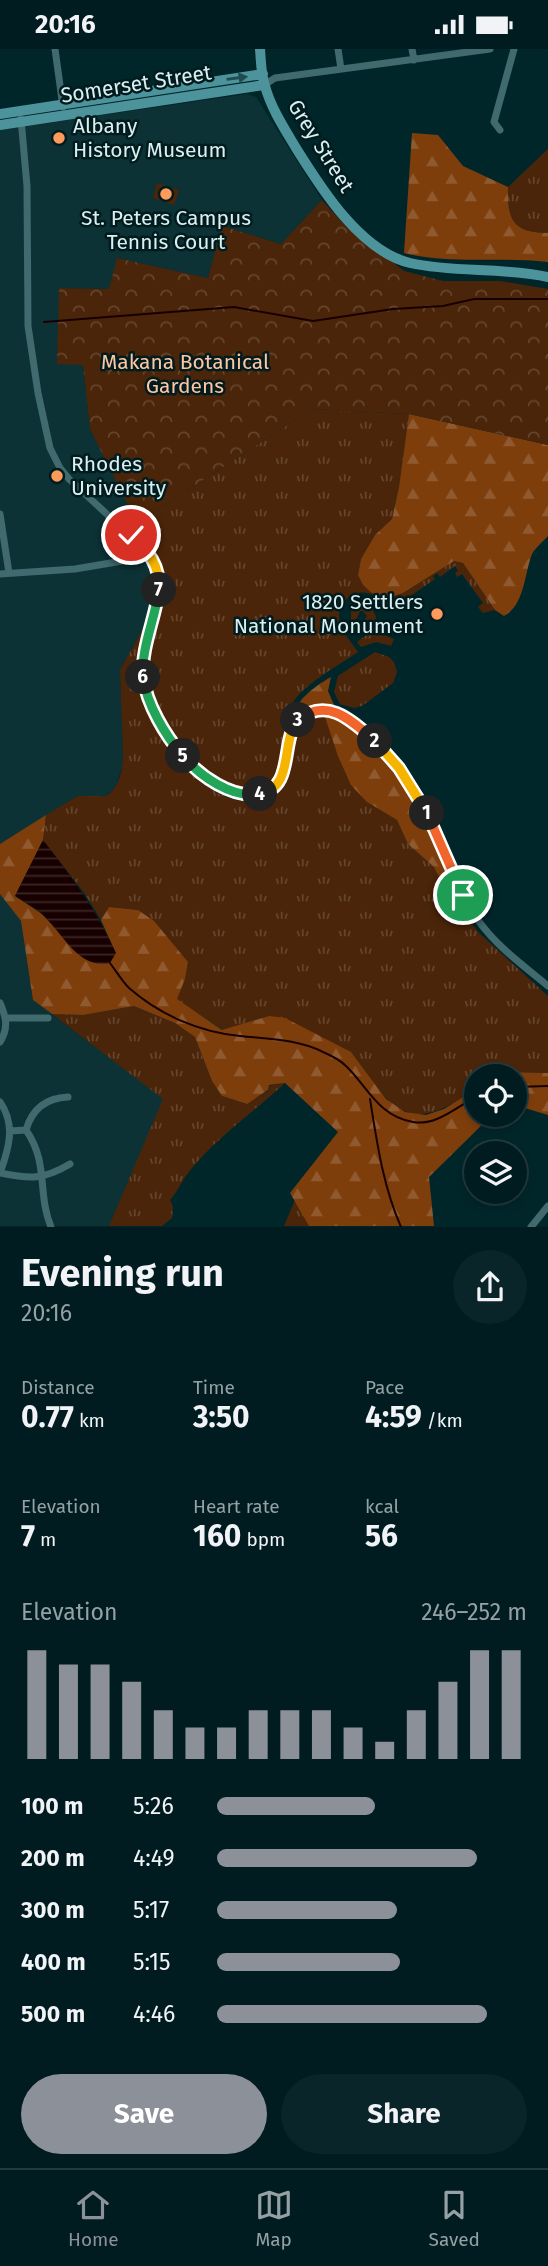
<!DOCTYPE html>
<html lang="en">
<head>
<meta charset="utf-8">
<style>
  :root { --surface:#001c20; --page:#0a2529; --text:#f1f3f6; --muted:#95a1a5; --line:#223a3e; --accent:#8c9099 }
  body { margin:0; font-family:"Fira Sans",sans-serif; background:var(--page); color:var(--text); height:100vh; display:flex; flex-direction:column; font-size:26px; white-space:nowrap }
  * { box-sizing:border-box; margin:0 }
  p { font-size:23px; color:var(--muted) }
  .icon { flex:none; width:38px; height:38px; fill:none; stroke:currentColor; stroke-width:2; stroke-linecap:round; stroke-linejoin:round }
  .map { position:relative; height:1178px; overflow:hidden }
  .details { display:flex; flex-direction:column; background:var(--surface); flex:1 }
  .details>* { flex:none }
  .buttons { position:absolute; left:464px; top:1015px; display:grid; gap:14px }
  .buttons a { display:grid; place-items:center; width:63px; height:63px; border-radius:50%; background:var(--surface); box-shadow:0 4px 10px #0003,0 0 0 2px var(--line); font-size:35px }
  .pin { position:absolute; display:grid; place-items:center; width:60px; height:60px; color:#fff; margin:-30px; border:4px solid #fff; border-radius:50%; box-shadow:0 2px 7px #0007 }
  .km { position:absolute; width:35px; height:35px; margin:-18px; border-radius:50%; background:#222; color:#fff; font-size:19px; line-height:35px; text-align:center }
  .round { display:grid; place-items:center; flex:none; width:74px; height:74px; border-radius:37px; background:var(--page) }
  .overview { display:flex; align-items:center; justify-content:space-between; height:119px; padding:0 21px }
  h1 { font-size:38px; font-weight:700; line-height:52px }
  .figures { display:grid; grid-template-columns:repeat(3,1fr); gap:10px; height:119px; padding:7px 21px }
  .figures div { display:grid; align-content:center }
  .figures b { font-size:30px; font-weight:700 }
  .figures small { font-size:19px; font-weight:400 }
  .figures p { font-size:19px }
  .chart { height:196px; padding:14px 21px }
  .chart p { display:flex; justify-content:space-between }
  .chart svg { width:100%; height:126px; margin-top:7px; stroke:var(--accent); stroke-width:6 }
  .primary-button { display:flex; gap:14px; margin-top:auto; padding:14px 21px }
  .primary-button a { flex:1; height:80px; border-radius:42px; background:var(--accent); color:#fff; font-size:28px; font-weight:700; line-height:80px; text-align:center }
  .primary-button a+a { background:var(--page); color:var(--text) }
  ul { padding:0 21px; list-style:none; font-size:23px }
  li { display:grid; grid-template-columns:112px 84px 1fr; align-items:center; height:52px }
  li i { height:18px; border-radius:9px; background:var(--accent) }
  .status { display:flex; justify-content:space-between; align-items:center; height:49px; padding:0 35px; background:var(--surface); direction:ltr }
  .status svg { height:19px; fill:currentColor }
  .dock { display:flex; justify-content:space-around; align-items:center; height:98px; border-top:2px solid var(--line); background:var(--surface); font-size:19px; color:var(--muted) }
  .dock a { display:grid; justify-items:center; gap:4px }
  .dock .selected { color:var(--accent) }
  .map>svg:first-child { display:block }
</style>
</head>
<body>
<div class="status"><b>20:16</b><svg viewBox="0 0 49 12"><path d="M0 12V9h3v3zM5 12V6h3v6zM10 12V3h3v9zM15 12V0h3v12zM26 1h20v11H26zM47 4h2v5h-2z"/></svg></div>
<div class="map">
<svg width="548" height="1178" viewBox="0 0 548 1178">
  <defs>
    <pattern id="grass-tufts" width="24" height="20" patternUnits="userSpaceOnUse" patternTransform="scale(1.75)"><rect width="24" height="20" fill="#4b2509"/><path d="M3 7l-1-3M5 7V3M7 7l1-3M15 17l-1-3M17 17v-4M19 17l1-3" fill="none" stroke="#64452d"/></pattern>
    <pattern id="forest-firs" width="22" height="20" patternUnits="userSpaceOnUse" patternTransform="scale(1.75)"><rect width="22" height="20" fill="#7e3e0c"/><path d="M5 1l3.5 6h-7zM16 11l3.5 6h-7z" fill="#905a30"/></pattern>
    <pattern id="park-crowns" width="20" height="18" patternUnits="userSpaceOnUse" patternTransform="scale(1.75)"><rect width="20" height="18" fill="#4b2509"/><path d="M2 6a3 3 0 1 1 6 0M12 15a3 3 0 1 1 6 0" fill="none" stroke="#64452d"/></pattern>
    <pattern id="water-rules" width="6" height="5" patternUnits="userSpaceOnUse" patternTransform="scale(1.75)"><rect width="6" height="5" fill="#190000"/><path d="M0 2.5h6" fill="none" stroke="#3a2626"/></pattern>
  </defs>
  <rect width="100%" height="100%" fill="#00262a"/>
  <path fill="#0d3236" d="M247,45l9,3 66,103 -41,44 -58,-18 -15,52 -90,-20 -9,31 -49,-1 -3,75 26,2 7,64 49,97 -8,15 15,13 4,8 5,19 -1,21 -2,10 -32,58 3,87 -1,10 -6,19 -10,10h-28l-78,48v-714z
    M0,845l21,27 12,79 131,99 -55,127h-109z"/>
  <path fill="url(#grass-tufts)" d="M548,100v84c-35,0 -41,-13 -40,-46z
    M312,360l97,5 -10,73 -7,32 -17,16 -14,24 -3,16 5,10 25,13 15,-5 51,-32 9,2 32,47 -12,3 -5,-6 5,-4 -21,-29 -5,3 -2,-4 3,-2 -3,-5 -15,11 -3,-4 -4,3 2,3 -45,31c-5,-4 -10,-11 -17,-15 -16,-8 -35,5 -34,23 1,12 13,25 19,34 -20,14 -59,34 -69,57 -9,21 1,67 -23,79 -16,9 -41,-2 -55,-12 -34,-22 -71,-78 -65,-121 4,-29 20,-52 15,-82 -2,-17 -13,-28 -26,-38l4,-9 -2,-3z
    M356,555c10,-1 17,4 20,13l-1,4 -16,13 -7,-8 12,-6 3,-4 -4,-5h-3l-3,7 -6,4v-11z
    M152,563c-6,19 -17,41 -15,61 7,49 66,141 124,127 49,-12 9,-87 69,-85l-5,2 42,85 30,18 11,24 26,23 8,16 10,6v-2l11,24 15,21 70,64v77l-43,-1 -7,4h-22v13c-30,19 -60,41 -91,8 -12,-13 -21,-30 -33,-43 -9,-9 -67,-31 -83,-38l-46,14 -47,-31 9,-20 3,-17 -50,-52 -29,-3 -8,13 -16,-26 -42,-54 3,-25 32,-19h28c13,-8 16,-24 17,-39l-3,-87z
    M381,575l3,3 -5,6 15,6 -3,7 -15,-4 -15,5 -4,-5z
    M375,603l14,5 5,5 3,10 -4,11 -31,23 -8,2 -14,-4 -6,-12 4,-16z
    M134,957l41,17 20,14 17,44 10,15 24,8 22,-13 1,-5 16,-3c-29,27 -73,58 -97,90 -7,9 -10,18 -18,27l3,6 -1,12 -10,8h-53l54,-127 -111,-85 31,1z
    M295,1151l14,26h-25z"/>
  <path fill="url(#forest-firs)" d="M412,84l26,2 25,31 45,21c-1,33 5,46 40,46v29c-48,-6 -96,3 -144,-9z
    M409,365l139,31v91c-6,7 -15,13 -17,21 -7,20 -7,48 -27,59l-9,-6 -32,-47 -9,-2 -51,32 -15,5 -16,-5 -9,-8 -5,-10 3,-16 14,-24 17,-16 7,-32z
    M331,628l-3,14 6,14c-19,-2 -31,3 -44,17 6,-22 22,-34 41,-45z
    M330,666c61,24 100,115 122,172l-2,3 -8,-7 -8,-16 -26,-23 -11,-24 -30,-18 -16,-17 -13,-29 -13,-39z
    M46,766l-3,25 -28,56 27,18 40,43 33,-5 -14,-32 8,-13 29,3 16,11 34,41 -3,17 -8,20 45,31 47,-14 16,2 66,34 35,47 19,13 21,3 18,-6 32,-20v26h16l-63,62 5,49h-125l-19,-33 48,-61 -53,-49 -16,2 -1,5 -21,14 -25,-8 -10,-15 -17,-44 -20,-14 -41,-17 -51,9 -31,-1 -19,-14 -12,-79 -21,-27v-50z
    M505,1023l43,1v42l-33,-10 -1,-29h-16z"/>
  <path fill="url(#park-crowns)" d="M322,151l19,21 63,50 39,10h57l48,8v156l-139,-31 -97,-5 -175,114 -47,-94 -7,-64 -26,-1 2,-76 50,1 8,-31 91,20 14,-52 59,18z"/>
  <path fill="#4b2509" d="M157,134l22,7 -5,15 -21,-7z"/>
  <path fill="url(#water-rules)" d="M43,791c28,36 54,70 73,113l-6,10c-32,7 -47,-30 -68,-49 -8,-7 -18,-12 -27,-18z"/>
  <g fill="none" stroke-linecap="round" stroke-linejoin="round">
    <path stroke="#190000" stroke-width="2" d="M44,273l190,-15 79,14 80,-12 50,-3 31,-7h74
      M110,914c6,8 12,18 19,25 31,27 70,44 111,48 27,3 57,3 83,16 7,3 17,8 23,14 22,21 32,50 67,56 24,4 43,-15 63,-25
      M514,1038l34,-1
      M370,1050c7,44 13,87 31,128"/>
    <path stroke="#406a6e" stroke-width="7" d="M55,0l8,58
      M338,0l3,20
      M412,0l2,11
      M264,36l11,-7 215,-29
      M21,70l6,67 1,140 10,67 12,55 10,20 9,11 83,77c22,49 -17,80 -9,125 3,16 11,31 19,45 11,20 25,39 45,51 21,13 61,32 75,0 6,-13 3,-29 7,-42 7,-22 29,-28 48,-23 49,33 75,68 100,122 14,28 23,60 41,86 18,26 46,46 70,66
      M500,81l-6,-8 20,-73
      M0,465l9,59
      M0,525l75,-5 77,-13
      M0,954c6,14 9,25 0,39
      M6,969h42
      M0,1053c16,23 9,46 0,71
      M26,1081c6,-21 20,-32 42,-33
      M10,1082l16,-1c23,33 11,63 25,97
      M0,1124c30,6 43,7 70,-9
      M531,1178l17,-21"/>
    <path stroke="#4d939b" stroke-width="10" d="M260,0c1,12 1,26 5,37 6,22 19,42 31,62 25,40 64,103 114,115 45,10 92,4 138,14
      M0,65l263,-40
      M0,76l264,-40"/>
  </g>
  <defs><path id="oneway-solid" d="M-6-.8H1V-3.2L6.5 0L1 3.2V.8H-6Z" transform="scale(1.75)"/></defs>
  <use fill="#1f4c51" href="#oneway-solid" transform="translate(237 29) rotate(-8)"/>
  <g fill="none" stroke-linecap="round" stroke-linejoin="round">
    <defs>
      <path id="split-1" d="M427,764l36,82"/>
      <path id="split-2" d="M375,692l24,27 28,45"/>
      <path id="split-3" d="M298,671c29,-24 54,1 77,21"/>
      <path id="split-4" d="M260,745c35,-7 20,-52 38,-74"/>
      <path id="split-5" d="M183,707c17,20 49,43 77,38"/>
      <path id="split-6" d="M143,628c4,28 22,58 40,79"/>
      <path id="split-7" d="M143,628c-2,-29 12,-58 16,-87"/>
      <path id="split-8" d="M131,486c18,17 29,30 28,55"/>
    </defs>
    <use href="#split-1" stroke="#fff" stroke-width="14"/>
    <use href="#split-2" stroke="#fff" stroke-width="14"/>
    <use href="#split-3" stroke="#fff" stroke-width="14"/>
    <use href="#split-4" stroke="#fff" stroke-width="14"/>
    <use href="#split-5" stroke="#fff" stroke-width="14"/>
    <use href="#split-6" stroke="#fff" stroke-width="14"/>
    <use href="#split-7" stroke="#fff" stroke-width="14"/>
    <use href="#split-8" stroke="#fff" stroke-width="14"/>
    <use href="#split-1" stroke="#f0652b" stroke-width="9"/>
    <use href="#split-2" stroke="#f5b400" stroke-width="9"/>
    <use href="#split-3" stroke="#f0652b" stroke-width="9"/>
    <use href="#split-4" stroke="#f5b400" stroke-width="9"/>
    <use href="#split-5" stroke="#22a559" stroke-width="9"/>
    <use href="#split-6" stroke="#22a559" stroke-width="9"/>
    <use href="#split-7" stroke="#22a559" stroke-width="9"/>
    <use href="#split-8" stroke="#f5b400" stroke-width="9"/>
  </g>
  <g fill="#ff9b5a" stroke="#011c1f" stroke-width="2.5">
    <circle cx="59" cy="89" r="7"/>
    <circle cx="166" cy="145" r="7"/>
    <circle cx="57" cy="427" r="7"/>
    <circle cx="437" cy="565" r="7"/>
  </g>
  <g text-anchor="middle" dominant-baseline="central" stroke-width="5" stroke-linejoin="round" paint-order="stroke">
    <g font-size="21" fill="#dbeff1" stroke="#011c1f">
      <text transform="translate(136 35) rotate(-9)">Somerset Street</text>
      <text transform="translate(321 97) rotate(58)">Grey Street</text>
    </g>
    <g font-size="21" fill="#dbeff1" stroke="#011c1f" text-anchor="start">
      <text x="73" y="77">Albany<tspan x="73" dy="24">History Museum</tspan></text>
      <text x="166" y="169" text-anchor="middle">St. Peters Campus<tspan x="166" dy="24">Tennis Court</tspan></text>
      <text x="71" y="415">Rhodes<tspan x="71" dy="24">University</tspan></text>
      <text x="423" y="553" text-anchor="end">1820 Settlers<tspan x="423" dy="24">National Monument</tspan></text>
    </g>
    <g font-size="21" fill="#ffc5a2" stroke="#011c1f">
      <text x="185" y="313">Makana Botanical<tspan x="185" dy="24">Gardens</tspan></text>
    </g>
  </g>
</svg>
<div class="buttons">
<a><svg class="icon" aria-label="locate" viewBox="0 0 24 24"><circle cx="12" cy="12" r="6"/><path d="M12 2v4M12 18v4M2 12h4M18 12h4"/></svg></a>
<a><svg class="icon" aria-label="layers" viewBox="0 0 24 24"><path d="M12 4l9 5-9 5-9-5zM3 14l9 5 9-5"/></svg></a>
</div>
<div class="pin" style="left:463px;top:846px;background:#1e9e55"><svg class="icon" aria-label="arrive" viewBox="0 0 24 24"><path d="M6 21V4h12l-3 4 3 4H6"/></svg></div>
<div class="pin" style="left:131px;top:486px;background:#d93025"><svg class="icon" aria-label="check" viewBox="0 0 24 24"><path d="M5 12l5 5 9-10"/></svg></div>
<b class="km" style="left:427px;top:764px">1</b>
<b class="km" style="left:375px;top:692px">2</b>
<b class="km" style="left:298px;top:671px">3</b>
<b class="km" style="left:260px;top:745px">4</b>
<b class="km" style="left:183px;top:707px">5</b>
<b class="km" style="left:143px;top:628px">6</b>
<b class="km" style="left:159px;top:541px">7</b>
</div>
<section class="details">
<div class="overview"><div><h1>Evening run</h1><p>20:16</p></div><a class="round"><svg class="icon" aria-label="share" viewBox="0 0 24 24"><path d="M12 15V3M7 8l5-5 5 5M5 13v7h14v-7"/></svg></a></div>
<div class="figures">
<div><p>Distance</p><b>0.77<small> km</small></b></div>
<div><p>Time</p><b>3:50</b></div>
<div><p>Pace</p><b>4:59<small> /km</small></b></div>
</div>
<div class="figures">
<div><p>Elevation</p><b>7<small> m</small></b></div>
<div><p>Heart rate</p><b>160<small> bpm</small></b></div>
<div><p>kcal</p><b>56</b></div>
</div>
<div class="chart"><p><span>Elevation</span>246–252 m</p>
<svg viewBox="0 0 160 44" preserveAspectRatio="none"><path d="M5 44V6M15 44V11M25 44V11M35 44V17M45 44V27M55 44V33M65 44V33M75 44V27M85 44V27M95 44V27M105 44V33M115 44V38M125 44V27M135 44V17M145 44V6M155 44V6"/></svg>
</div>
<ul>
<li><b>100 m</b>5:26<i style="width:51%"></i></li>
<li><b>200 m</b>4:49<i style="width:84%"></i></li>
<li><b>300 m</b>5:17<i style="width:58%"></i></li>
<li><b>400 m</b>5:15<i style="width:59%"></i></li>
<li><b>500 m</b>4:46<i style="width:87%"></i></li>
</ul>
<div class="primary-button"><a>Save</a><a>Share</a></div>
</section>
<nav class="dock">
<a class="selected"><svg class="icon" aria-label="home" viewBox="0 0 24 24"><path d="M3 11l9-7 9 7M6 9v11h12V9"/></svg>Home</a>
<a><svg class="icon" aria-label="map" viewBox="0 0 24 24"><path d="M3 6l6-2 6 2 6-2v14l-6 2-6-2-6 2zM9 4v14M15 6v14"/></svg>Map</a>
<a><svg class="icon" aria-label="saved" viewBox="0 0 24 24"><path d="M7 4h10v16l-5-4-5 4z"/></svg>Saved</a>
</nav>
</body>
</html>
